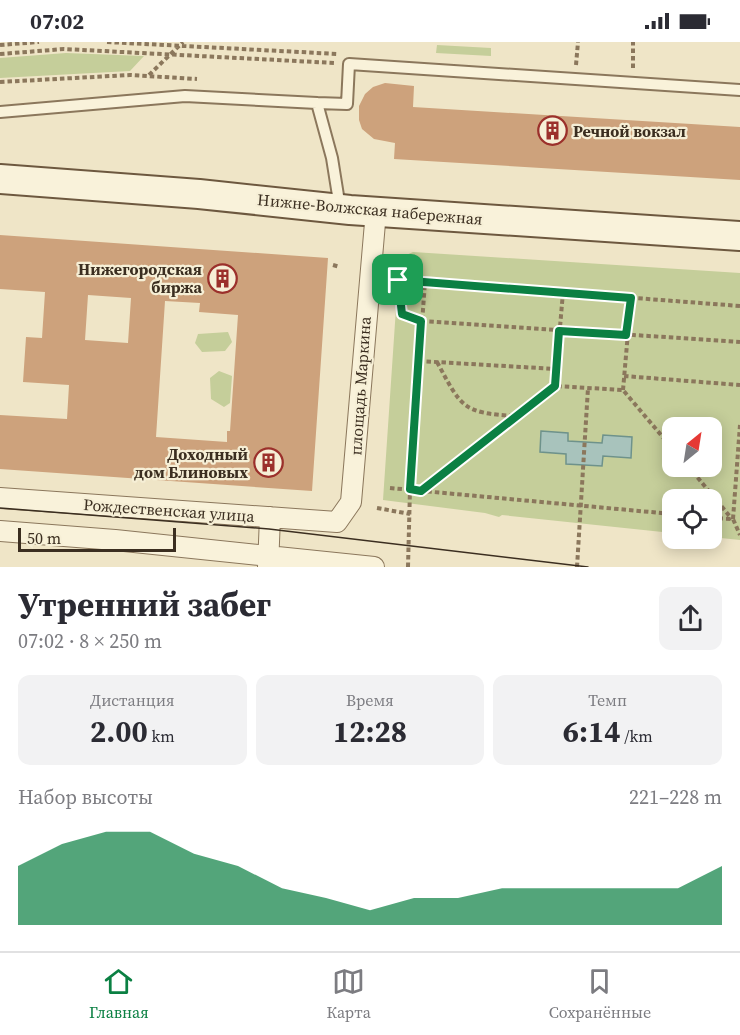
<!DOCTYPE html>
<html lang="ru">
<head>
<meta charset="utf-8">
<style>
  :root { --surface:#fff; --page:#f2f2f3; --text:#2b2b33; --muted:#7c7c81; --line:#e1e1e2; --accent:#0b8043 }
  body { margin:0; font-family:"Source Serif 4",serif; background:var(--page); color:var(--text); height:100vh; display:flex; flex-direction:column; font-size:22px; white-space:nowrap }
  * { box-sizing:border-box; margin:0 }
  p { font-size:20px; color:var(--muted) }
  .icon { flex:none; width:33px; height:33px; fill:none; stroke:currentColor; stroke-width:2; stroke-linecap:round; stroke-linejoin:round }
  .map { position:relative; height:525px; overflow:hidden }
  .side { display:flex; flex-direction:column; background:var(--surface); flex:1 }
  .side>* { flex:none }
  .needle { width:39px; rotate:30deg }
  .tools { position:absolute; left:662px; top:375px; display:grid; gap:12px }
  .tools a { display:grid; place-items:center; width:60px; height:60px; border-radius:12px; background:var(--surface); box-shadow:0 3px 15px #0003; font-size:30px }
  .scale { position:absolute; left:18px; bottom:15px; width:158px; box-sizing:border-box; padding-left:6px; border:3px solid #3b2e20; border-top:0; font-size:16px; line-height:21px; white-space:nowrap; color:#3b2e20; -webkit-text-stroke:4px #f6efd6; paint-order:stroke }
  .pin { position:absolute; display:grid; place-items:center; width:51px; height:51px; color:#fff; margin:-26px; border-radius:12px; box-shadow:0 3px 9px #0006 }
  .round { display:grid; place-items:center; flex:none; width:63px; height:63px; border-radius:12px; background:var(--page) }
  .summary { display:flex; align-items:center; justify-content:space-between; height:102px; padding:0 18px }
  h1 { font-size:33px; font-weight:700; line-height:45px }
  .figures { display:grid; grid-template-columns:repeat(3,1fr); gap:9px; height:102px; padding:6px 18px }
  .figures div { display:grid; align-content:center; border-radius:12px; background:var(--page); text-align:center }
  .figures b { font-size:30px; font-weight:700 }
  .figures small { font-size:16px; font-weight:400 }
  .figures p { font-size:16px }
  .chart { height:168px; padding:12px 18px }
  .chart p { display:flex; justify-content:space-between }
  .chart svg { width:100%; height:108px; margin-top:6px; fill:var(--accent); opacity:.7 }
  .status { display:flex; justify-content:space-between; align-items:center; height:42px; padding:0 30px; background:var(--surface); direction:ltr }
  .status svg { height:16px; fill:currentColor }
  .tabs { display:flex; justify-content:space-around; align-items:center; height:84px; border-top:2px solid var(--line); background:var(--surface); font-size:16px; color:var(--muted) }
  .tabs a { display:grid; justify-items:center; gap:3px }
  .tabs .on { color:var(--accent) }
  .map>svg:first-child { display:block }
</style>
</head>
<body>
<div class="status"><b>07:02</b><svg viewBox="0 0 49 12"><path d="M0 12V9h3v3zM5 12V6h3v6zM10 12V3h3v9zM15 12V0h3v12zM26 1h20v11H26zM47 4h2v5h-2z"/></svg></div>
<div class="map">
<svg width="740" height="525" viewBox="0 0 740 525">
  <rect width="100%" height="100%" fill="#efe5c7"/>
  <path fill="#c5ce9a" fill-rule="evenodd" d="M437,3l54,3v8l-55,-3z
    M66,11l78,3 -14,15 -130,7v-20z
    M413,210l327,21v267l-29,-3v-37h-39v33l-170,-18 -3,2 -14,-4 -102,-13 16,-236 5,-8zM672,386h39v38h-39z
    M228,290l4,10 -7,9 -23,1 -7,-9 3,-9z
    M219,329l13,5 -2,27 -6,4 -13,-8 -1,-21z"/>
  <path fill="#a8c3bc" stroke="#6e928b" stroke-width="1.5" d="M541,389l27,2v8l34,2 1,-8 29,2 -1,21 -28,-2 -1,10 -36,-2v-10l-26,-2z"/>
  <path fill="#cda27c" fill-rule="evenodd" d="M385,41l29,3 -1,21 327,20v53l-346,-21 1,-16 -21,-4 -12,-10 -3,-9v-14l6,-12 8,-7z
    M0,193l328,23 -16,233 -312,-22v-54l67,4 2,-34 -46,-3 3,-45 16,1 3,-46 -45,-3zM88,253l43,3 -3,45 -43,-3zM165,259l35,2 -1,9 39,3 -8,116h-3v11l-71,-5z"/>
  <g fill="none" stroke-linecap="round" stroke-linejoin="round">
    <defs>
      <path id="lane" d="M317,61l30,1 2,-40 391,26
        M0,70l185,-16 132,7 15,55 8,50"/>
      <path id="street" d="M0,456l337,24 14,-20 25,-291
        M0,489l115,9 259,27
        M268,525l2,-50"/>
      <path id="secondary" d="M0,137l199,15 151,16 390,26"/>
    </defs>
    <use href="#lane" stroke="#8b775c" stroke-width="14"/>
    <use href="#street" stroke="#8b775c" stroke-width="22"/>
    <use href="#secondary" stroke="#6d583f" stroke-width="32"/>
    <path stroke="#8b775c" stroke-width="4" stroke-dasharray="4.5 3" stroke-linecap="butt" d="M107,0l231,12
      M0,3l39,-3
      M0,12l64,-5 271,14
      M576,23l2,-23
      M633,26v-26
      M149,33l34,-33
      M0,40l130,-7 67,4
      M333,223l7,2
      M740,264l-342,-26 5,34 18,7 319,21
      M419,319l137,8
      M437,320c25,46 25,51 79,54
      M624,334l116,9
      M555,344l8,-94
      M623,348l8,-92
      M688,424l44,53
      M390,446l282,26
      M421,449l134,-105 68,4 49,58
      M377,466l33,6
      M711,476l22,1 7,16
      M733,477l7,-94
      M408,525l2,-78 15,-207
      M577,525l11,-179"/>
    <use href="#lane" stroke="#f9f2da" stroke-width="10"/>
    <use href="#street" stroke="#f9f2da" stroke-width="20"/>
    <use href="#secondary" stroke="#f9f2da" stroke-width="28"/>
    <path stroke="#3b2e20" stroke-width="1.5" d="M0,466l269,21 319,38"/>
  </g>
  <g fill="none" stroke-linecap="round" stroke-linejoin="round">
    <defs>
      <path id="route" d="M398,238l233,18 -5,37 -67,-4 -4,55 -134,105 -11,-2 11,-168 -19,-7z"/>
    </defs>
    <use href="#route" stroke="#fff" stroke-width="12"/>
    <use href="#route" stroke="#0b8043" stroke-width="8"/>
  </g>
  <defs>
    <symbol id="building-ring" viewBox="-11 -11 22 22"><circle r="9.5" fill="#f6efd6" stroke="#9b302b" stroke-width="1.5"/><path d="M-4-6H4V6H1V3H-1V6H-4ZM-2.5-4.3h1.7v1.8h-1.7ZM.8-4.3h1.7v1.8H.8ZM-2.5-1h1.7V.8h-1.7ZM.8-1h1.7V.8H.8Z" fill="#9b302b"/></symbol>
  </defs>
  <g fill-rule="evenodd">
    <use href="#building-ring" x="536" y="72" width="33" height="33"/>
    <use href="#building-ring" x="206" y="220" width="33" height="33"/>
    <use href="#building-ring" x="252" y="404" width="33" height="33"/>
  </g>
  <g text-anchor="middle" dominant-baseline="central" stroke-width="4.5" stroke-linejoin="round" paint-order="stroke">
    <g font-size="16" font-weight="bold" fill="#3b2e20" stroke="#f6efd6" text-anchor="end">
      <text x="573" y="89" text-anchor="start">Речной вокзал</text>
      <text x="202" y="227">Нижегородская<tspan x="202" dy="18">биржа</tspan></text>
      <text x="248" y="412">Доходный<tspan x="248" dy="18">дом Блиновых</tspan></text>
    </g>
    <g font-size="16" fill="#3b2e20" stroke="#f6efd6">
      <text transform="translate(370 167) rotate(5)">Нижне-Волжская набережная</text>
      <text transform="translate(360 344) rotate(-86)">площадь Маркина</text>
      <text transform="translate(169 468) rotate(4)">Рождественская улица</text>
    </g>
  </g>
</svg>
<div class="tools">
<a><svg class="needle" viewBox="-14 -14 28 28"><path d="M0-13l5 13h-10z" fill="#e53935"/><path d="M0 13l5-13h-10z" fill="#7c7c81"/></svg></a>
<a><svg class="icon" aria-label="locate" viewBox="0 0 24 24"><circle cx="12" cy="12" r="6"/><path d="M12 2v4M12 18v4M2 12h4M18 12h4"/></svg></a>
</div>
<div class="scale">50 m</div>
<div class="pin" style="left:398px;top:238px;background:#1e9e55"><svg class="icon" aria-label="arrive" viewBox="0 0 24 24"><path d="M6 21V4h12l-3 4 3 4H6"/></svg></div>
</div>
<section class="side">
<div class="summary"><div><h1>Утренний забег</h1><p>07:02 · 8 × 250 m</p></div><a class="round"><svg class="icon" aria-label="share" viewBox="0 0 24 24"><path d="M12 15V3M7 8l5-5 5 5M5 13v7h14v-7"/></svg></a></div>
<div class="figures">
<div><p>Дистанция</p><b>2.00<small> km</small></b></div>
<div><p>Время</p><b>12:28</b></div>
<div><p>Темп</p><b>6:14<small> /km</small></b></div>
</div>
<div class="chart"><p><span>Набор высоты</span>221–228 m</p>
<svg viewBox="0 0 160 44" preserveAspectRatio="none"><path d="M0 44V20L10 11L20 6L30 6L40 15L50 20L60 29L70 33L80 38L90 33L100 33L110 29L120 29L130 29L140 29L150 29L160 20V44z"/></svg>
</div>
</section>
<nav class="tabs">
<a class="on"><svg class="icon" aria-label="home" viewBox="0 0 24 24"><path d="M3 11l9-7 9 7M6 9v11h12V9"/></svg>Главная</a>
<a><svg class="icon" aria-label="map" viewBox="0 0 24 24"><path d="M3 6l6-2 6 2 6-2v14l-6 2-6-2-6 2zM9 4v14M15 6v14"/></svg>Карта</a>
<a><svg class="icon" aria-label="saved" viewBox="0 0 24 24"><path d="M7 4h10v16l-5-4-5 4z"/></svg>Сохранённые</a>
</nav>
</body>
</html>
